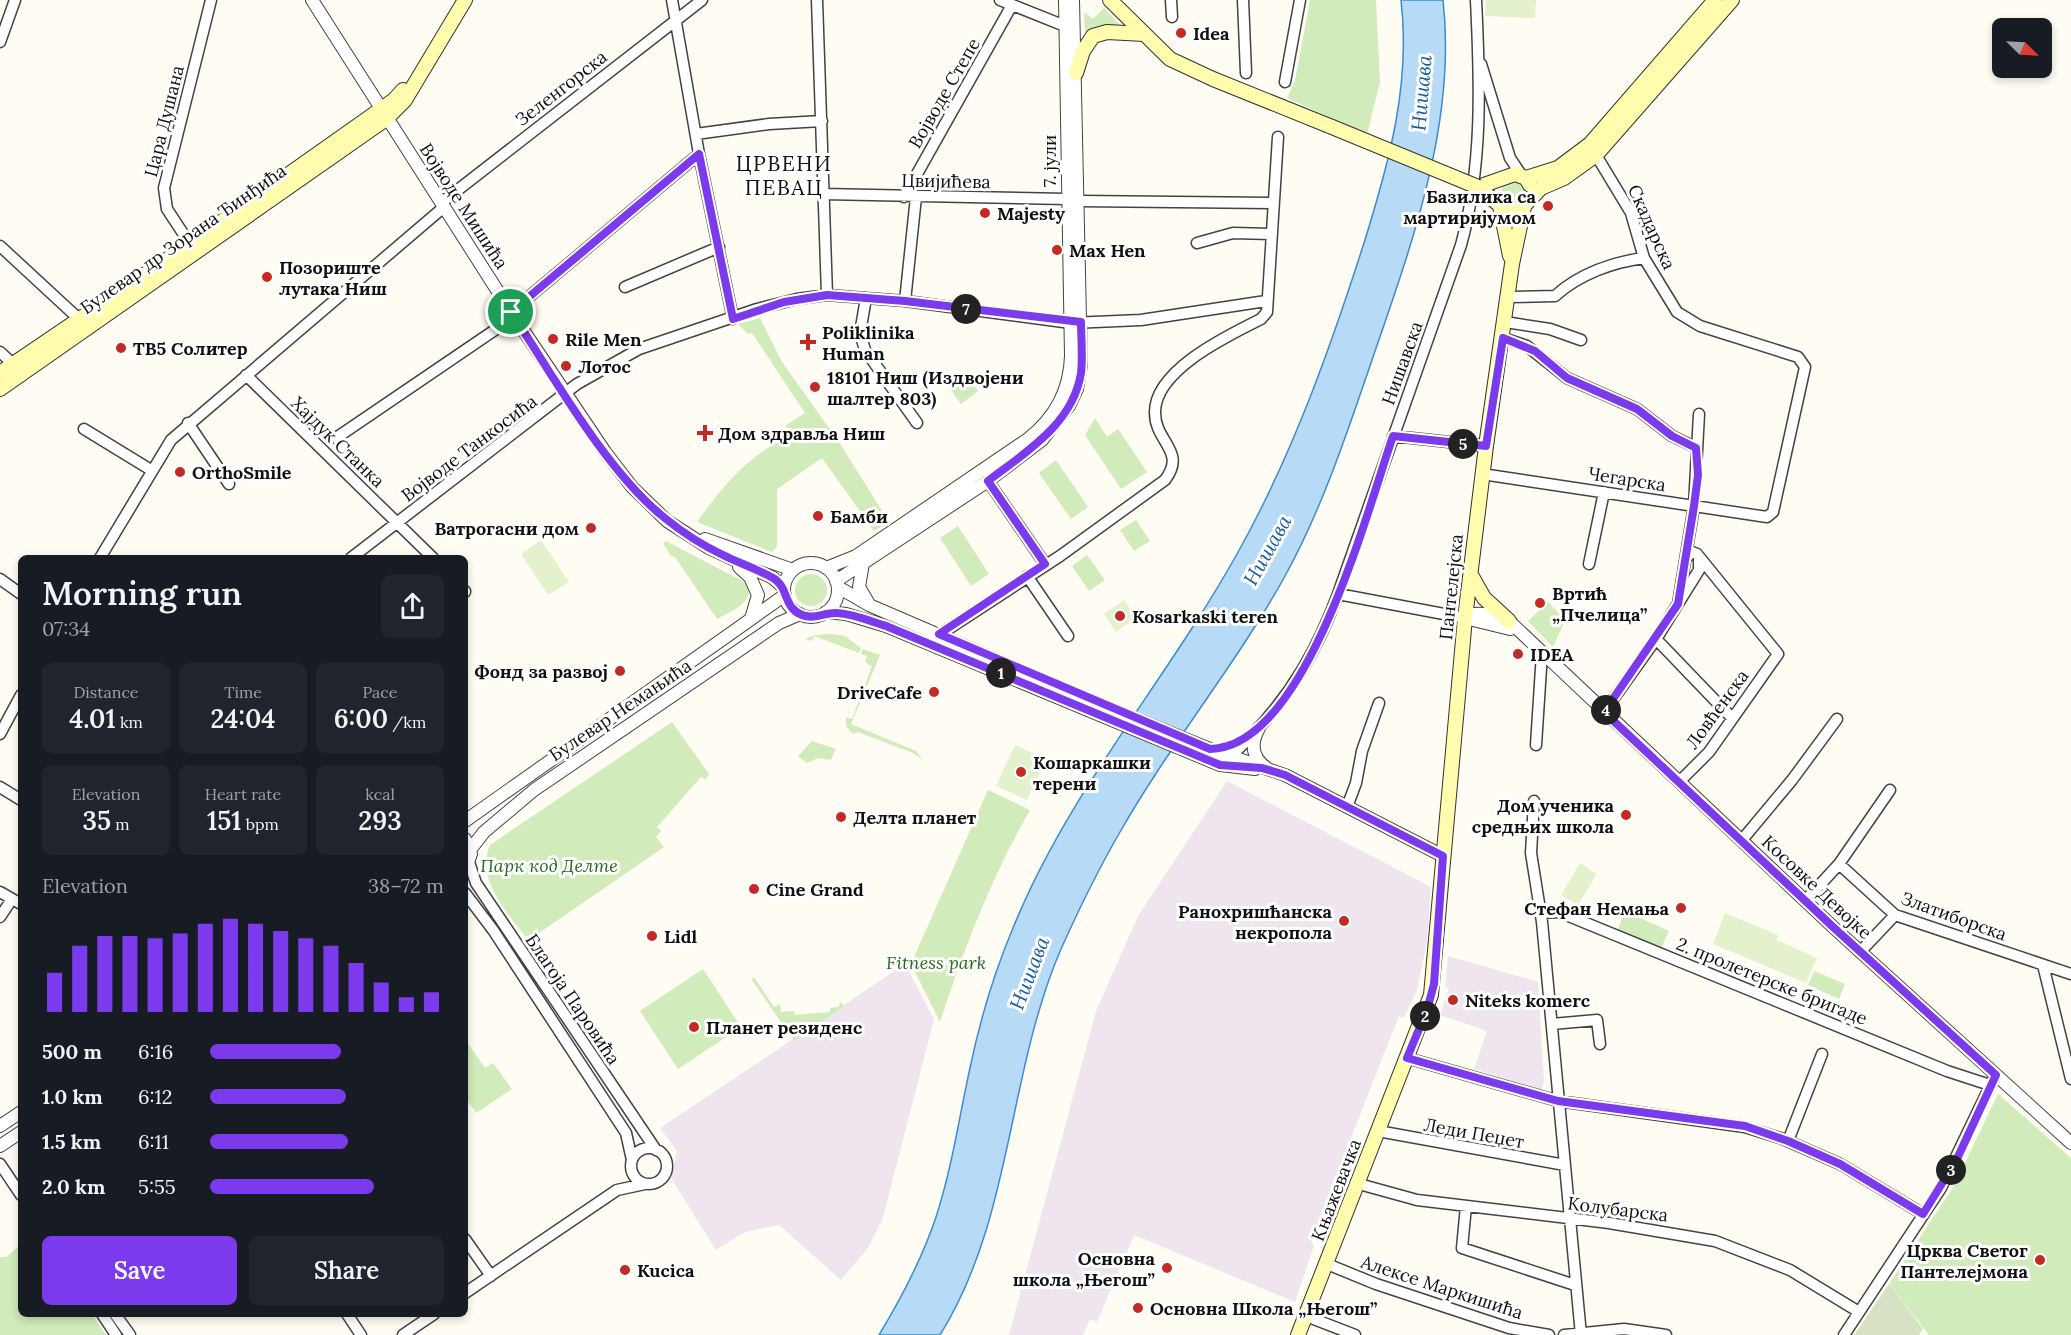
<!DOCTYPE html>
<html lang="en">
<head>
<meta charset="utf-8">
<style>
  :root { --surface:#171b24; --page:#20242c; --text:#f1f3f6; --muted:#9ea1a6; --accent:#7c3aed }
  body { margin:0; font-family:Lora,serif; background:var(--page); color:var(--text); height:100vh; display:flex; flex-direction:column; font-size:22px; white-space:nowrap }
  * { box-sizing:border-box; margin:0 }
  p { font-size:20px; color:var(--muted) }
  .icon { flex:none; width:33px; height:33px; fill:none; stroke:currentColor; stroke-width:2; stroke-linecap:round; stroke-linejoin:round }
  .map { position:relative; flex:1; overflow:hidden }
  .side { position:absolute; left:18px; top:555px; width:450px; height:762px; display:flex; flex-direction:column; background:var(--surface); border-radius:9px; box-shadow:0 3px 9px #0003 }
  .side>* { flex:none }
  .needle { width:39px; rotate:114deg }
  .fabs { position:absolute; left:1992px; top:18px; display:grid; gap:12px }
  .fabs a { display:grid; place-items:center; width:60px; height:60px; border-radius:9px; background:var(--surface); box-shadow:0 3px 9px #0003; font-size:30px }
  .pin { position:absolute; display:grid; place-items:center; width:51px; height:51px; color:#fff; margin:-26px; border:3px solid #fff; border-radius:50%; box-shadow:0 2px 6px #0007 }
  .km { position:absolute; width:30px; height:30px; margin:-15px; border-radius:50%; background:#222; color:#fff; font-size:16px; line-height:30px; text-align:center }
  .round { display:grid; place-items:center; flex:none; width:63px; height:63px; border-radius:9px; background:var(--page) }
  .summary { display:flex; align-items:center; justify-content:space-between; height:102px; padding:0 24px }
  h1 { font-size:33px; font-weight:600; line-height:45px }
  .metrics { display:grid; grid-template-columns:repeat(3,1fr); gap:9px; height:102px; padding:6px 24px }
  .metrics div { display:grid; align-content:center; border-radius:9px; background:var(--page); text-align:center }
  .metrics b { font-size:26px; font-weight:600 }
  .metrics small { font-size:16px; font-weight:400 }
  .metrics p { font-size:16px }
  .chart { height:168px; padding:12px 24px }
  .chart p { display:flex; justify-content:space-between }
  .chart svg { width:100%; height:108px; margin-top:6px; stroke:var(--accent); stroke-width:6 }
  .primary-button { display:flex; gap:12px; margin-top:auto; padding:12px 24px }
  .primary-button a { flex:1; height:69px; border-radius:9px; background:var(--accent); color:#fff; font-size:24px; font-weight:600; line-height:69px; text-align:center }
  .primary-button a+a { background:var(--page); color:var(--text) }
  ul { padding:0 24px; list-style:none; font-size:20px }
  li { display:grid; grid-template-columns:96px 72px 1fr; align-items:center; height:45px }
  li i { height:15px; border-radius:8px; background:var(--accent) }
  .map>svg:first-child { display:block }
</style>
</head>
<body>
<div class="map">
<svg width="2071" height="1335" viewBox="0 0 2071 1335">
  <rect width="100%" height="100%" fill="#fffdf3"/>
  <path fill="#eee5ee" d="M1227,781l204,106 -4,55 -10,48 -13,28 -5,-2 -8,20 -80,204 3,6 -19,56 -161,-67 -37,87 -7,-3 -7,16h-74l87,-324 42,-95z
    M1448,956l90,26 6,100 -3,9 -67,-22 13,-38 -47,-16 9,-27 -4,-1z
    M905,964l29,55 -51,199 -15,30 -27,32 -62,-55 -34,7 -29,18 -45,-72 6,-27 -17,-23z"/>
  <path fill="#d1ebbb" d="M1310,0h66l4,82 -13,52 -80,-36 8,-17z
    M1104,8l18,19 -37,10 -1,-25 9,7z
    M1501 193a12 12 0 1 1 24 0a12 12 0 1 1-24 0Z
    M760,318l22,44 57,80 50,80 -15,9 -52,-73 -45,31v57l-5,6 -75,-30c25,-35 51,-67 91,-85l-2,-12 19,-12 -53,-80 -4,1 -10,-10z
    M967,376l11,15 -17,13 -13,-18z
    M1095,418l12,19 11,-8 29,43 -26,17 -36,-54z
    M1056,460l32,47 -17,12 -32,-46z
    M1136,520l14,21 -16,10 -14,-21z
    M958,526l31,48 -18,12 -31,-48z
    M666,541l78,41 6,6c-1,17 -20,24 -33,31l-42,-62 -4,-1 -8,-13z
    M1087,555l18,25 -16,11 -17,-25z
    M795 590a16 16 0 1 1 32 0a16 16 0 1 1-32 0Z
    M1548,602l17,18 -12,27 -25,-26z
    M832,634l13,2 16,12 -2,5 -45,-17 -2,5 -7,-2 10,-4z
    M863,649l17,6 -29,69 65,27 7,9 -10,-7 -55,-21 -5,2 -7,-8v-9l6,2 20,-53 -7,-4 2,-6 -6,-2z
    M672,722l37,52 -3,6 -5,-3 -44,50 4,4 -5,6 8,10 -125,86 3,5 -12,5c-19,-27 -56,-62 -40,-98z
    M812,741l24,8 -5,11 -13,-2 -11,5 -9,-7z
    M988,790l42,20c-39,68 -66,138 -90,212l-29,-58z
    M1625,911l44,20 -9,19 -43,-19z
    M703,969l38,58 -63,42 -38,-58z
    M1814,971l31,13 -6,15 -31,-14z
    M754,977l20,30 6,-3 1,8 13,-1 1,4 35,-3v-4l9,-1 1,-6 4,5 -50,35 -42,-61z
    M465,1039l20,29 8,-5 19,26 -36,24 -11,-16z
    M1998,1094l73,64v177h-142l-40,-51 65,-98z
    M21,1232v82h71l14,21h-106v-78h6l14,-12z"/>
  <path fill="#d6e2c3" d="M1889,1284l34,45 -4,6h-65z"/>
  <path fill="#e3f2cd" d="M1486,0h50l-1,18 -50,-2z
    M541,540l28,42 -21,13 -27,-41z
    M1124,600l12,18 -20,14 -12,-18z
    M1015,745l31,14 -19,41 -31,-14z
    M1580,863l17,11 -19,31 -17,-10z
    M1725,913l53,22 -1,5 40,18 -11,25 -93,-39z"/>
  <path fill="#b7dbf7" stroke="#3d8bcf" stroke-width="1.5" d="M1401,0h42c14,123 -32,246 -71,360 -25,73 -50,149 -87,216 -49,89 -115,168 -165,256 -22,38 -41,77 -59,117 -54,125 -48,269 -121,386h-61c23,-38 43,-76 57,-118 16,-49 23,-99 34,-149 10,-48 24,-95 43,-140 55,-136 153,-247 224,-374 55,-98 93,-205 127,-311 25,-80 47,-159 37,-243z"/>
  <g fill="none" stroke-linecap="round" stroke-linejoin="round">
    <defs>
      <path id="minor" d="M672,0l27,154 34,165
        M817,0l10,295
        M1000,0l65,26
        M1171,0l1,17
        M1243,0l3,73
        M0,42l15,-42
        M1481,64l29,94 12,18
        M1285,82l15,-82
        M696,134l73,-10 53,-3
        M823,194l244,5
        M904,197l108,-192
        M1079,201l193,2
        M441,203l261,-203
        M1197,243l36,-10 38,1
        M190,244l-23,-35 -3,-21 47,-188
        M0,246l79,73
        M625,287l94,-40
        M1509,297l46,-1c24,-22 58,-34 89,-38
        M866,298l-6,35 5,17 52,73
        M905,301l11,-104
        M511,312l188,-158
        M1505,322l45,7 31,11
        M1503,338l24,8 40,32 70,31 35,27 25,12
        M0,352l13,12
        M246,375l187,183
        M188,423l41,61
        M84,429l67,41
        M1393,436l93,10
        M336,438l178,-121
        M1482,474l285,43 6,-5 32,-145 -7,-10 -98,-31 -23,-14 -33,-54 -13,-45 -35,-58
        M988,481l57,83
        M100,558l71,-118 273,-233
        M351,558l226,-174 62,-35 118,-40 40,-10 30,-4 78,6 166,22 70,-3 125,-19
        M1589,564l15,-72
        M1027,576l41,60
        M0,579l21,15
        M465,591v1
        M1338,594l127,24
        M1678,604l16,-98 5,-92
        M939,635l121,-79 105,-76c22,-29 -10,-38 -10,-67 -1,-43 74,-78 106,-94l6,-7 11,-175
        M1656,639l76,79
        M1604,712l52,-73 43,-69v-13
        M0,734l21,-39
        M1536,745l6,-92
        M1224,758c12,-5 19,-14 28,-23 40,-41 66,-87 86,-141l123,-349c22,-80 19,-163 15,-245
        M1680,781l29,-29 69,-98 -81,-100 -5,-2 -6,6
        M0,787l21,13
        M1534,801l-3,52 11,69 39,413
        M1347,807l9,-24 6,-32 17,-48
        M1742,840l50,-60 45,-61
        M469,862l7,21 180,267
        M1839,864l56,51 176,59
        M0,892l21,12
        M465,893l28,37 133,203 6,27
        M1805,901l34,-37 51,-74
        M1541,913l18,-1 388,159 43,14
        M0,917l12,-18
        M1860,952l35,-37
        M2043,965l28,114
        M1552,1024l45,-4 3,24
        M1407,1058l151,43 187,26 38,12 57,25 83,50
        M1378,1131l187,34
        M1788,1141l34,-87
        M631 1166a18 18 0 1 1 36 0a18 18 0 1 1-36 0Z
        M0,1164l21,31
        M1359,1184l58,16 192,23 106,18 75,29 69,42
        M1466,1206l-4,42 113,37
        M465,1239l26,37
        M1327,1264l49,20 133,44 40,7
        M465,1293l152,-103 28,-6
        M102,1314l14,21
        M115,1314l15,21
        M347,1314l14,21
        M1306,1316l49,19
        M403,1335l31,-21
        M1564,1335l60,-6 42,6
        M1844,1335l97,-147 52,-108"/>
      <path id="tertiary" d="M312,0l199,312 94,140 27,35 35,34 42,27 64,30 11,10
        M705,539l88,31
        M863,563l-4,24 10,17
        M784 590a27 27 0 1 1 54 0a27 27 0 1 1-54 0Z
        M739,567l11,10 8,18 -7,24
        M826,568l30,-12 172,-117c27,-21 42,-49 43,-83l-6,-356
        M836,581l152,-100 54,-41 27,-34 8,-17 4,-24 -8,-365
        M838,587l31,18 230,99 111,45 75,26 158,81
        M826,612l20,2 40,12 334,139 35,4
        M1465,618c11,-9 31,-2 44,3l323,305 239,217
        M1465,618l45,11
        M1259,728c-9,16 -7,31 9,41
        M465,821l320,-226
        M465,839l6,15 -6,16
        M470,850l14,-18 50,-42 245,-167 21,-9
        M0,1126l21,-14
        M0,1146l21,-14"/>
      <path id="secondary" d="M1110,0l60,59 43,20 119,48
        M1076,73l7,-22 10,-15 14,-4 37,2
        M1526,178l32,-10 32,-24 125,-144
        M1478,187l25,21 17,2 21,-22 23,-10 32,-23 136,-155
        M1478,187l37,-13 11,4 4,7
        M1500,206l10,50
        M0,373l190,-129 204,-144 9,-10
        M0,389l386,-270 19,-19 60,-100
        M1471,575l13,23 25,23
        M1298,1335l133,-340 34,-377 21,-172 26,-182 12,-57"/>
    </defs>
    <use href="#minor" stroke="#434343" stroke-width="13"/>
    <use href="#tertiary" stroke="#434343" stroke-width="14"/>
    <use href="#secondary" stroke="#323232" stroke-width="16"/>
    <use href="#minor" stroke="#fff" stroke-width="10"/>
    <use href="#tertiary" stroke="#fff" stroke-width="12"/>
    <use href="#secondary" stroke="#fffcae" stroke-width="14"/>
    <defs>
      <path id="secondary-bridge" d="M1332,127l146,60"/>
    </defs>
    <use href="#secondary-bridge" stroke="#323232" stroke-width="16" stroke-linecap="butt"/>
    <use href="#secondary-bridge" stroke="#fffcae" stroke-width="14"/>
  </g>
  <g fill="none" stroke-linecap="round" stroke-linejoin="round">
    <defs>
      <path id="route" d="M699,154l34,165 51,-17 43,-7 78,6 176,21c0,16 2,34 0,51 -8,51 -55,79 -93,108l57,83 -106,70 271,115c96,-1 157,-238 183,-313l93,10 17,-108 32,13 32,27 70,31 35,27 24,12 2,27 -4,31 -16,98 -74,108 228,214 164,149 -40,86 -33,53 -83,-50 -52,-23 -43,-15 -187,-25 -151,-43 20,-48 7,-26 9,-128 -158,-81 -23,-7 -42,-3 -334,-139c-16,-5 -32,-12 -49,-13 -12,-1 -23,7 -35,2 -19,-7 -13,-28 -29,-37 -16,-9 -34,-15 -50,-23 -19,-9 -41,-23 -57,-36 -59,-46 -113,-144 -155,-207z"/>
    </defs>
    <use href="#route" stroke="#fff" stroke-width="12"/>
    <use href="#route" stroke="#7c3aed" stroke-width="8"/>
  </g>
  <g fill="#c32925" stroke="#fff" stroke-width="2">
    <circle cx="1181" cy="33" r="6"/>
    <circle cx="1548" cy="206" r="6"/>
    <circle cx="985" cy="213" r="6"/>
    <circle cx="1057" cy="250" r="6"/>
    <circle cx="267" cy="277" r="6"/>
    <circle cx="553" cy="339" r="6"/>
    <path d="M805 333h6v6h6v6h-6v6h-6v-6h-6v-6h6z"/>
    <circle cx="121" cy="348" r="6"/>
    <circle cx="566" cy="366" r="6"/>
    <circle cx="815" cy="387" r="6"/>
    <path d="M702 424h6v6h6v6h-6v6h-6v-6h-6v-6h6z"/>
    <circle cx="180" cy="472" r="6"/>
    <circle cx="818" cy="516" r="6"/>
    <circle cx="591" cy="528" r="6"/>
    <circle cx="1540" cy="603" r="6"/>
    <circle cx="1120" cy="616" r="6"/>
    <circle cx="1518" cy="654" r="6"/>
    <circle cx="620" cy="671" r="6"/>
    <circle cx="934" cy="692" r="6"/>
    <circle cx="1021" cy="772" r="6"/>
    <circle cx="1626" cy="815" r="6"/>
    <circle cx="841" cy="817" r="6"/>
    <circle cx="754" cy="889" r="6"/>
    <circle cx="1681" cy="908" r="6"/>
    <circle cx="1344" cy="921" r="6"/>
    <circle cx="652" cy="936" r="6"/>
    <circle cx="1453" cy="1000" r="6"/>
    <circle cx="694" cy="1027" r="6"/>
    <circle cx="2040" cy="1260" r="6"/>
    <circle cx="1167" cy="1268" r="6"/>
    <circle cx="625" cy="1270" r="6"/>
    <circle cx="1138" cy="1308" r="6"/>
  </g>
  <g text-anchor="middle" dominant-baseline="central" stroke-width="6" stroke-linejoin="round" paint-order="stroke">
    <g font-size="18" font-weight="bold" fill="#101010" stroke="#fff" text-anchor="start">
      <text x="1193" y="33">Idea</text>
      <text x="1536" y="196" text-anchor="end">Базилика са<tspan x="1536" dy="21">мартиријумом</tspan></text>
      <text x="997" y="213">Majesty</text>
      <text x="1069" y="250">Max Hen</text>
      <text x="279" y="267">Позориште<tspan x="279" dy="21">лутака Ниш</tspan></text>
      <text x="822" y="332">Poliklinika<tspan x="822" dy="21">Human</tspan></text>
      <text x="565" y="339">Rile Men</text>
      <text x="133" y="348">ТВ5 Солитер</text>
      <text x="578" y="366">Лотос</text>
      <text x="827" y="377">18101 Ниш (Издвојени<tspan x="827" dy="21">шалтер 803)</tspan></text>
      <text x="718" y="433">Дом здравља Ниш</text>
      <text x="192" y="472">OrthoSmile</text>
      <text x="830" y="516">Бамби</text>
      <text x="579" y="528" text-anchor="end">Ватрогасни дом</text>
      <text x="1552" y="593">Вртић<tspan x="1552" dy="21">„Пчелица”</tspan></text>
      <text x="1132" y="616">Kosarkaski teren</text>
      <text x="1530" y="654">IDEA</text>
      <text x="608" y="671" text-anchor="end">Фонд за развој</text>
      <text x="922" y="692" text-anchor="end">DriveCafe</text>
      <text x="1033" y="762">Кошаркашки<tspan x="1033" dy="21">терени</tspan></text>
      <text x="1614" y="805" text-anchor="end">Дом ученика<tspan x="1614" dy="21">средњих школа</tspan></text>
      <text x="853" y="817">Делта планет</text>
      <text x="766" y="889">Cine Grand</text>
      <text x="1669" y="908" text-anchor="end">Стефан Немања</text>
      <text x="1332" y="911" text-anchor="end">Ранохришћанска<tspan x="1332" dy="21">некропола</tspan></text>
      <text x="664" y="936">Lidl</text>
      <text x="1465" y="1000">Niteks komerc</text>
      <text x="706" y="1027">Планет резиденс</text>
      <text x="2028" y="1250" text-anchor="end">Црква Светог<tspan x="2028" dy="21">Пантелејмона</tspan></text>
      <text x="1155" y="1258" text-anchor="end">Основна<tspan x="1155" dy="21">школа „Његош”</tspan></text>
      <text x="637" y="1270">Kucica</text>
      <text x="1150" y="1308">Основна Школа „Његош”</text>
    </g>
    <g font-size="18" fill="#101010" stroke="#fff">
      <text transform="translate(561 88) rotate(-38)">Зеленгорска</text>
      <text transform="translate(944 93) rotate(-60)">Војводе Степе</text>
      <text transform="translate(164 121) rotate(-76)">Цара Душана</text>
      <text transform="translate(1049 161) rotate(-90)">7. јули</text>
      <text transform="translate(946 181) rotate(1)">Цвијићева</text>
      <text transform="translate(464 206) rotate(57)">Војводе Мишића</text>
      <text transform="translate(1652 227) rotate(66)">Скадарска</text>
      <text transform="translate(183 239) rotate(-35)">Булевар др Зорана Ђинђића</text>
      <text transform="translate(1402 363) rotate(-70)">Нишавска</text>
      <text transform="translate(338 442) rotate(44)">Хајдук Станка</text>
      <text transform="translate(469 448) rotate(-37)">Војводе Танкосића</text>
      <text transform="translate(1627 479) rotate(9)">Чегарска</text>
      <text transform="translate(1451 587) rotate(-84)">Пантелејска</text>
      <text transform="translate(1717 709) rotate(-54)">Ловћенска</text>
      <text transform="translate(620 710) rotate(-34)">Булевар Немањића</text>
      <text transform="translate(1817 887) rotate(43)">Косовке Девојке</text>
      <text transform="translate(1954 916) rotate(20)">Златиборска</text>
      <text transform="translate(1772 981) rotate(22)">2. пролетерске бригаде</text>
      <text transform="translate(573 999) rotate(56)">Благоја Паровића</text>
      <text transform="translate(1474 1133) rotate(10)">Леди Пеџет</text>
      <text transform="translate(1336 1190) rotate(-69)">Књажевачка</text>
      <text transform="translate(1618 1209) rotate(7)">Колубарска</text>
      <text transform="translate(1442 1287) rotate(18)">Алексе Маркишића</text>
    </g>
    <g font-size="18" font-style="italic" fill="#296a1e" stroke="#fff">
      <text x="549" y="865">Парк код Делте</text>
      <text x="936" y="962">Fitness park</text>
    </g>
    <g font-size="20" font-style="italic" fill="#165da5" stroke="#fff">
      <text transform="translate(1421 93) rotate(-85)">Нишава</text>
      <text transform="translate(1267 550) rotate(-61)">Нишава</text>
      <text transform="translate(1029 973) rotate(-69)">Нишава</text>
    </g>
    <g font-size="21" letter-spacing="1.5" fill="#101010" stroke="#fff">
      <text x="784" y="163">ЦРВЕНИ<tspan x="784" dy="24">ПЕВАЦ</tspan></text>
    </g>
  </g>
</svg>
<div class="fabs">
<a><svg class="needle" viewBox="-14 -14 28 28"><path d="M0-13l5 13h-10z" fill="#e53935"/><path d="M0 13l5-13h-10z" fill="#9ea1a6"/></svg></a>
</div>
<div class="pin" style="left:511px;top:312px;background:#1e9e55"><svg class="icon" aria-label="arrive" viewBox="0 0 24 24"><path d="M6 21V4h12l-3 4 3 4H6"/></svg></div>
<b class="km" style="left:1001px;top:673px">1</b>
<b class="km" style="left:1425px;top:1016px">2</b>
<b class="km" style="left:1951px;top:1170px">3</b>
<b class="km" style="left:1606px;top:710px">4</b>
<b class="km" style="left:1463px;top:444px">5</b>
<b class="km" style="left:966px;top:309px">7</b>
<section class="side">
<div class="summary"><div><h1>Morning run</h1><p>07:34</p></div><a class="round"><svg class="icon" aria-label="share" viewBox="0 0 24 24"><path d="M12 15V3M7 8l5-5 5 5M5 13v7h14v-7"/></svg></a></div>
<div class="metrics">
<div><p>Distance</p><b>4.01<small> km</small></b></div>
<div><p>Time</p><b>24:04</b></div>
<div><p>Pace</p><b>6:00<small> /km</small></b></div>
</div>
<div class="metrics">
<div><p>Elevation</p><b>35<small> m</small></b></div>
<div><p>Heart rate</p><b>151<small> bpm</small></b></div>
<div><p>kcal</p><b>293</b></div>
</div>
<div class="chart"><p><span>Elevation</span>38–72 m</p>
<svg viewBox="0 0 160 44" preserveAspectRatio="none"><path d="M5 44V28M15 44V17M25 44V13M35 44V13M45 44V14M55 44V12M65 44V8M75 44V6M85 44V8M95 44V11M105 44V14M115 44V17M125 44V24M135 44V32M145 44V38M155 44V36"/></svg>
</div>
<ul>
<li><b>500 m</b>6:16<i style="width:56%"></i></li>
<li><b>1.0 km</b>6:12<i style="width:58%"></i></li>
<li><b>1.5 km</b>6:11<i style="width:59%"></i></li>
<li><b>2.0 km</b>5:55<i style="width:70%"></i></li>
</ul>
<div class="primary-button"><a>Save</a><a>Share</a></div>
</section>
</div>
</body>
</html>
